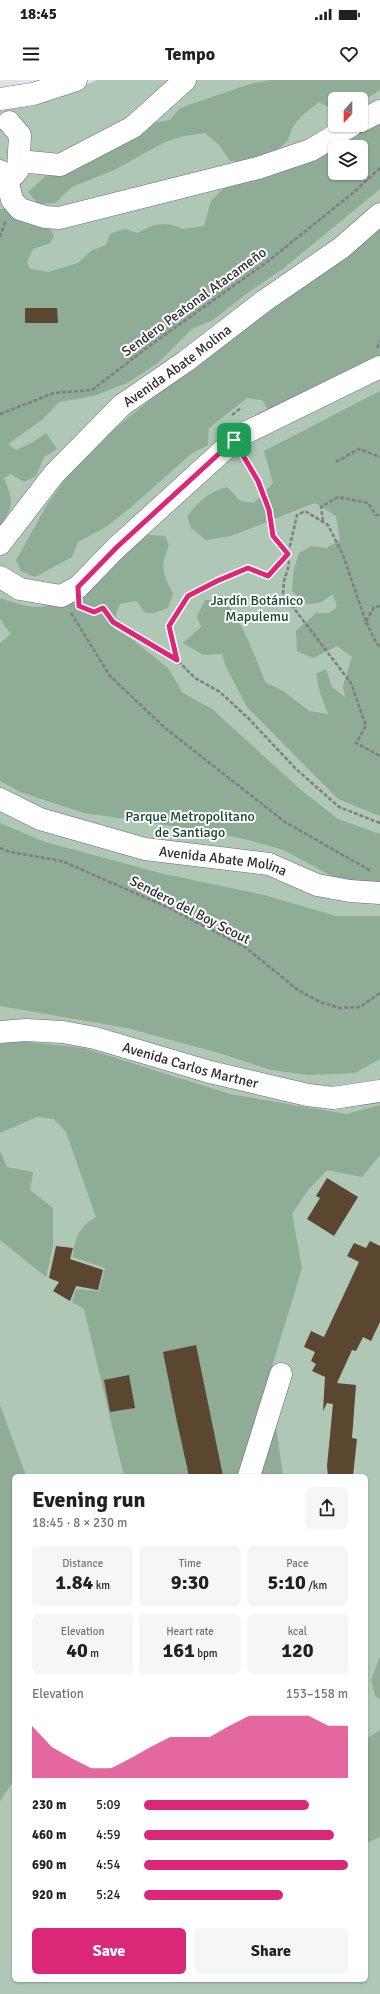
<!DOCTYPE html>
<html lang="en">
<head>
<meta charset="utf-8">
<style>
  :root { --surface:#fff; --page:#f6f6f6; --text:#202124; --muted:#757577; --accent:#db2777 }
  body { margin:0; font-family:Signika,sans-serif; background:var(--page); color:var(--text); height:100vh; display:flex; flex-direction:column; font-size:15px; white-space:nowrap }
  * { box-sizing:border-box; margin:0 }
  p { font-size:13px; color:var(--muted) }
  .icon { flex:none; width:22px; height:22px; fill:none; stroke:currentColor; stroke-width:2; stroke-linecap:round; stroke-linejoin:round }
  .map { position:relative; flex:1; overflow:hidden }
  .side { position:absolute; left:12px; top:1394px; width:356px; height:508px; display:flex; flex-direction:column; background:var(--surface); border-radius:6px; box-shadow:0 1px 3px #0004 }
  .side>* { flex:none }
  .needle { width:26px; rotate:201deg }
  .tools { position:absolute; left:328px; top:12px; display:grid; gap:8px }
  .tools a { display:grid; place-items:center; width:40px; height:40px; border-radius:6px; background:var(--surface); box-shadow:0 1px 3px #0004; font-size:20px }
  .pin { position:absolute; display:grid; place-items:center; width:34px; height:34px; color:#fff; margin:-17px; border-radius:8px; box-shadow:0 2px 6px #0006 }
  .round { display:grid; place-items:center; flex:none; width:42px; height:42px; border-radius:6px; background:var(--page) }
  .summary { display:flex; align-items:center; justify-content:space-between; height:68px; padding:0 20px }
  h1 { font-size:22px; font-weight:700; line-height:30px }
  .figures { display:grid; grid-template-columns:repeat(3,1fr); gap:6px; height:68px; padding:4px 20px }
  .figures div { display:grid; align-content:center; border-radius:6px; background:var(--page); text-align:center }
  .figures b { font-size:20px; font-weight:700 }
  .figures small { font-size:11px; font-weight:400 }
  .figures p { font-size:11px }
  .chart { height:112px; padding:8px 20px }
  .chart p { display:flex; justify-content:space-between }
  .chart svg { width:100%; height:72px; margin-top:4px; fill:var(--accent); opacity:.7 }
  .button { display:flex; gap:8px; margin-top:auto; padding:8px 20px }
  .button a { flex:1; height:46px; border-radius:6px; background:var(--accent); color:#fff; font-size:16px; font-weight:700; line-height:46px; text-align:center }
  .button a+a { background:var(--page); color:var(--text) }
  ul { padding:0 20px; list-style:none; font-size:13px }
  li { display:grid; grid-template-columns:64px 48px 1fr; align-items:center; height:30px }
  li i { height:10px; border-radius:5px; background:var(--accent) }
  .status { display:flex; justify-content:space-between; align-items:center; height:28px; padding:0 20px; background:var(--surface); direction:ltr }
  .status svg { height:11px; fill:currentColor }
  header { display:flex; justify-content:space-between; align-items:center; height:52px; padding:0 20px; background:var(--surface); font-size:18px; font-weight:700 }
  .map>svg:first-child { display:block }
</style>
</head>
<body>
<div class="status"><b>18:45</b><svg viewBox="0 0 49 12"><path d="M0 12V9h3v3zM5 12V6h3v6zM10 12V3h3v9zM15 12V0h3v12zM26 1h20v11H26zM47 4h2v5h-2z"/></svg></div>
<header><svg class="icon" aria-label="menu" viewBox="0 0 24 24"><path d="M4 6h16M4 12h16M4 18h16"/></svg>Tempo<svg class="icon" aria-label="heart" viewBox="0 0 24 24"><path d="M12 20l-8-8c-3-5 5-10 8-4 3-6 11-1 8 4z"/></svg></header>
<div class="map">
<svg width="380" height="1914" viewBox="0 0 380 1914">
  <rect width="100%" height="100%" fill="#e5dfe9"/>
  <path fill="#afc7b5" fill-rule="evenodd" d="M97,0h283v1914h-380v-1892l54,-3zM335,19h26v26h-26zM335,67h26v26h-26zM14,1396h352v504h-352z"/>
  <path fill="#8eac96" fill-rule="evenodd" d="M271,0h109v10l-19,12v-3h-26v10h-3l-13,-7c-9,7 -20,15 -26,25 -3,4 -3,11 -6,14 -13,15 -39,21 -57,20l-10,-15 -15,-13 -21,3 -19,6 -51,28 -42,17 -17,16 -17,1 -10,-12 18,-16 23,-8 77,-44 24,-4 10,-12 70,-24z
    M380,41v68l-96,79 -38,26 -33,26 -21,9 -34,34 -31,20 -33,13 -35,6 -16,17 -35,25 8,6 17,-8 13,-9 11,16 -13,8 -8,19 -12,6 -13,-8 -7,4c10,24 10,27 -4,49v-318l18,-1 31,18 5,10 -4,7 -17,6 -6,13 3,7 18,3 30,-9 14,-13 14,-5 4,-11 14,-5 14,4c14,-9 29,-12 44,-4l22,-3 7,-25 13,-13 44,-13zM335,67h26v26h-26z
    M380,144v134l-110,55 -8,-13 -15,-2 -38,30 -1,17 -17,9 -61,54 -24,19 -28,15 -6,15 -37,20 -14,-6 -5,-11 31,-55 24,-34 41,-40 65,-53z
    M380,311v425l-42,-17 -91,-92 -21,-40 -4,-13 -19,1 -20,-12 18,-16 -4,-11 8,-16c9,0 16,2 24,7 9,6 32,63 36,75l18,9 26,20 19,3 -8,-21 -4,-19 10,-5 6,18 13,10 -2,-11 9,-29 -15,-11 -24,12 -16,-7 -1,-20 20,-18h13l8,-6 -4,-13 -13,9 -14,1 -14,-13 2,-22 5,-16 12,-7 15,2 14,-8 -4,-24 -21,-13 -84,33 -25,4 -15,-12 -4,-12c12,-15 22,-24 40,-29l13,14 14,2 19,-20 -9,-32z
    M138,454l27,2 4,9c-9,23 -7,26 4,49l-5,14 -14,5h-9l-8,-12 -17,3 -3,7 -4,17 20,12 35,28 15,25 29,16 89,81 37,29 42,15v48l-41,-2 -55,-30 -40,-11 -43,-9 -117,-17 -64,-21 -20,-11v-138l11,-9 -11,-15v-21c13,4 28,10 42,9 28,-3 75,-53 96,-73z
    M0,743l45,19 119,32 100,21 72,21h44v143l-25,14 -45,2 -39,-5 -52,-17 -92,-25 -127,-22z
    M17,961l67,7 146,46 116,20 34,-9v50l-18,22 -35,-7 -19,20 -16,24 10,54 -33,108 14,100h-159l-40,-167 -12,-7 4,-13 23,2 6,-23 -32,-11c2,-18 5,-30 23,-40l-30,-85 -12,-13 -17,-2 -37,16v-89z
    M0,1071l7,16 26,5 -3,18 23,18v38l-7,31 -46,-37z
    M0,1325l26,71h-12v304l-14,21z
    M380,1576v43l-5,-3 -4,-16z
    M380,1650v107l-14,6v-104z"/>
  <path fill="#5b4630" d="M25,228h32l1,15h-33z
    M327,1098l31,19 -24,39 -27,-17 13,-21 -4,-2z
    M370,1161l10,5v76l-9,19 -8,-4 -7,14 -4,-1 -15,33 19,2 -4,53 5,1 -4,37h-25l-1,-10 6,-62 -6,-1 -4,8 2,-34 -13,-6 4,-7 -5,-3 4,-9 -11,-5 7,-16 13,6 35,-75 -12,-6 7,-13 12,5z
    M56,1166l17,2 -3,11 33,11 -5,20 -22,-4 -6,15 -17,-10 6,-9 -10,-4z
    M196,1265l13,63 14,68h-34l-12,-54 -14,-70z
    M129,1295l6,33 -25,4 -6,-32z"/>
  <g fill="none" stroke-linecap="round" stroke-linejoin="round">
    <defs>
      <g id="minor">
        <path d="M0,19l33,-5 43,-14"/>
        <path d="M361,41l19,-10"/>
        <path d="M9,42l11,13 -2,35 -4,5"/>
        <path d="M19,81l41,4 73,-38 52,-47"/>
        <path d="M0,91l8,12 4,17 8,9 25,8 14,1 199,-50 53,-18 41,-25"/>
        <path id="s1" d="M0,464l54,-70 68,-69 64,-44 78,-60 77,-53 39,-34"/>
        <path d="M0,497l20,12 41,7 17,-9 39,-40 122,-111 141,-69"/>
        <path id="s2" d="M0,719l40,20 105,30 124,15 48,21 33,6 30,2"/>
        <path id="s3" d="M0,952l26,-2 37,2 32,6 115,34 98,23 25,3 47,-7"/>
        <path d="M249,1396l32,-102"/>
      </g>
    </defs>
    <use href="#minor" stroke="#6d6871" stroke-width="23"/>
    <path stroke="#817d83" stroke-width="2.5" stroke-dasharray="4 2" stroke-linecap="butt" d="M0,157l5,-15
      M377,268l3,-7
      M0,334l54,-21 38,-3 56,-43 119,-85 87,-70 26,-24
      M232,335l9,-7
      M336,382l23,-13 21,8
      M323,441l-2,-14 17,-10 30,6 8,12h4
      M380,526l-6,1 -8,15 -23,-67 -15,-30 -23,-14 -8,4 -9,39 1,11 -5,16 -1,13 68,89 15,43 -10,17 24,13
      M84,528l10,4 9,-4 10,14 64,38 18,18 25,14 29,27 47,50 43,38 41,16
      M71,533l39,63 55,52 120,94 86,49
      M366,542l11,22 3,2
      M177,579l-8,-33 19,-30 29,-15 31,-13 20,8 20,-22 -15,-18 -4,-26 -11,-29 -14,-23
      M0,768l10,4 52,9 105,46 78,40 53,43 22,12 20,6 20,-1 20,-14"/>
    <use href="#minor" stroke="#fff" stroke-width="22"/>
  </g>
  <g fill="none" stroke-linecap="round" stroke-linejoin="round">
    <defs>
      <path id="route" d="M234,360l24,41 11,29 4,26 15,18 -20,22 -20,-8 -31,13 -29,15 -19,30 8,34 -64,-38 -10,-14 -9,4 -15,-6 -1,-19 39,-40z"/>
    </defs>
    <use href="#route" stroke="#fff" stroke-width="8"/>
    <use href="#route" stroke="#db2777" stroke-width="5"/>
  </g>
  <g text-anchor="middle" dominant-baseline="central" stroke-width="4" stroke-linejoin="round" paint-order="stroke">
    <g font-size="14" fill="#2e2c2f" stroke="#fff">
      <text transform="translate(194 222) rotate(-36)">Sendero Peatonal Atacameño</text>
      <text stroke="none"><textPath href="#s1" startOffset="253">Avenida Abate Molina</textPath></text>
      <text stroke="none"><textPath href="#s2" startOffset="233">Avenida Abate Molina</textPath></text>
      <text transform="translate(190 830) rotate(27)">Sendero del Boy Scout</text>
      <text stroke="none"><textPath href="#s3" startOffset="195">Avenida Carlos Martner</textPath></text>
    </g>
    <g font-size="14" fill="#144729" stroke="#fff">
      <text x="257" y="520">Jardín Botánico<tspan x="257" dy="16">Mapulemu</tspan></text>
      <text x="190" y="736">Parque Metropolitano<tspan x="190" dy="16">de Santiago</tspan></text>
    </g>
  </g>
</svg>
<div class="tools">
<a><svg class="needle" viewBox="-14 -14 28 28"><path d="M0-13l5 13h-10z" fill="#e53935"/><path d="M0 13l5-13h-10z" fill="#757577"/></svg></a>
<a><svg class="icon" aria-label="layers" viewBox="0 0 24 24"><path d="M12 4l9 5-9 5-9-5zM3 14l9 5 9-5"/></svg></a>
</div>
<div class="pin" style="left:234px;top:360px;background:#1e9e55"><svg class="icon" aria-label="arrive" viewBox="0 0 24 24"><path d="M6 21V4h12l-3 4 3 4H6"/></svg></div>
<section class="side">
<div class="summary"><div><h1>Evening run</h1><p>18:45 · 8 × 230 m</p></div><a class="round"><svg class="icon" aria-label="share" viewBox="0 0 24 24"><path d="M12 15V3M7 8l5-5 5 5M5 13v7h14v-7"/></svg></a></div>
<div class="figures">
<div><p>Distance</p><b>1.84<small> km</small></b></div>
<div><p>Time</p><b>9:30</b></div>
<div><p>Pace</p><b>5:10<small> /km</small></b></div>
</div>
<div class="figures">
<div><p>Elevation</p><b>40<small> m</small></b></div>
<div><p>Heart rate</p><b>161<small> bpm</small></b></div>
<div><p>kcal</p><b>120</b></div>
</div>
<div class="chart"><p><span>Elevation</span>153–158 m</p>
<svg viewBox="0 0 160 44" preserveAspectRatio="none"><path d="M0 44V12L10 25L20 32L30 38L40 38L50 32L60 25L70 19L80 19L90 19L100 12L110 6L120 6L130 6L140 6L150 12L160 12V44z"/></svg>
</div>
<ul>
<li><b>230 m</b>5:09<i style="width:81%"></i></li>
<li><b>460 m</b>4:59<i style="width:93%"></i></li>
<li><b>690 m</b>4:54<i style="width:100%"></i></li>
<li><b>920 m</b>5:24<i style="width:68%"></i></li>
</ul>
<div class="button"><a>Save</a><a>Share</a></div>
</section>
</div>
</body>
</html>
